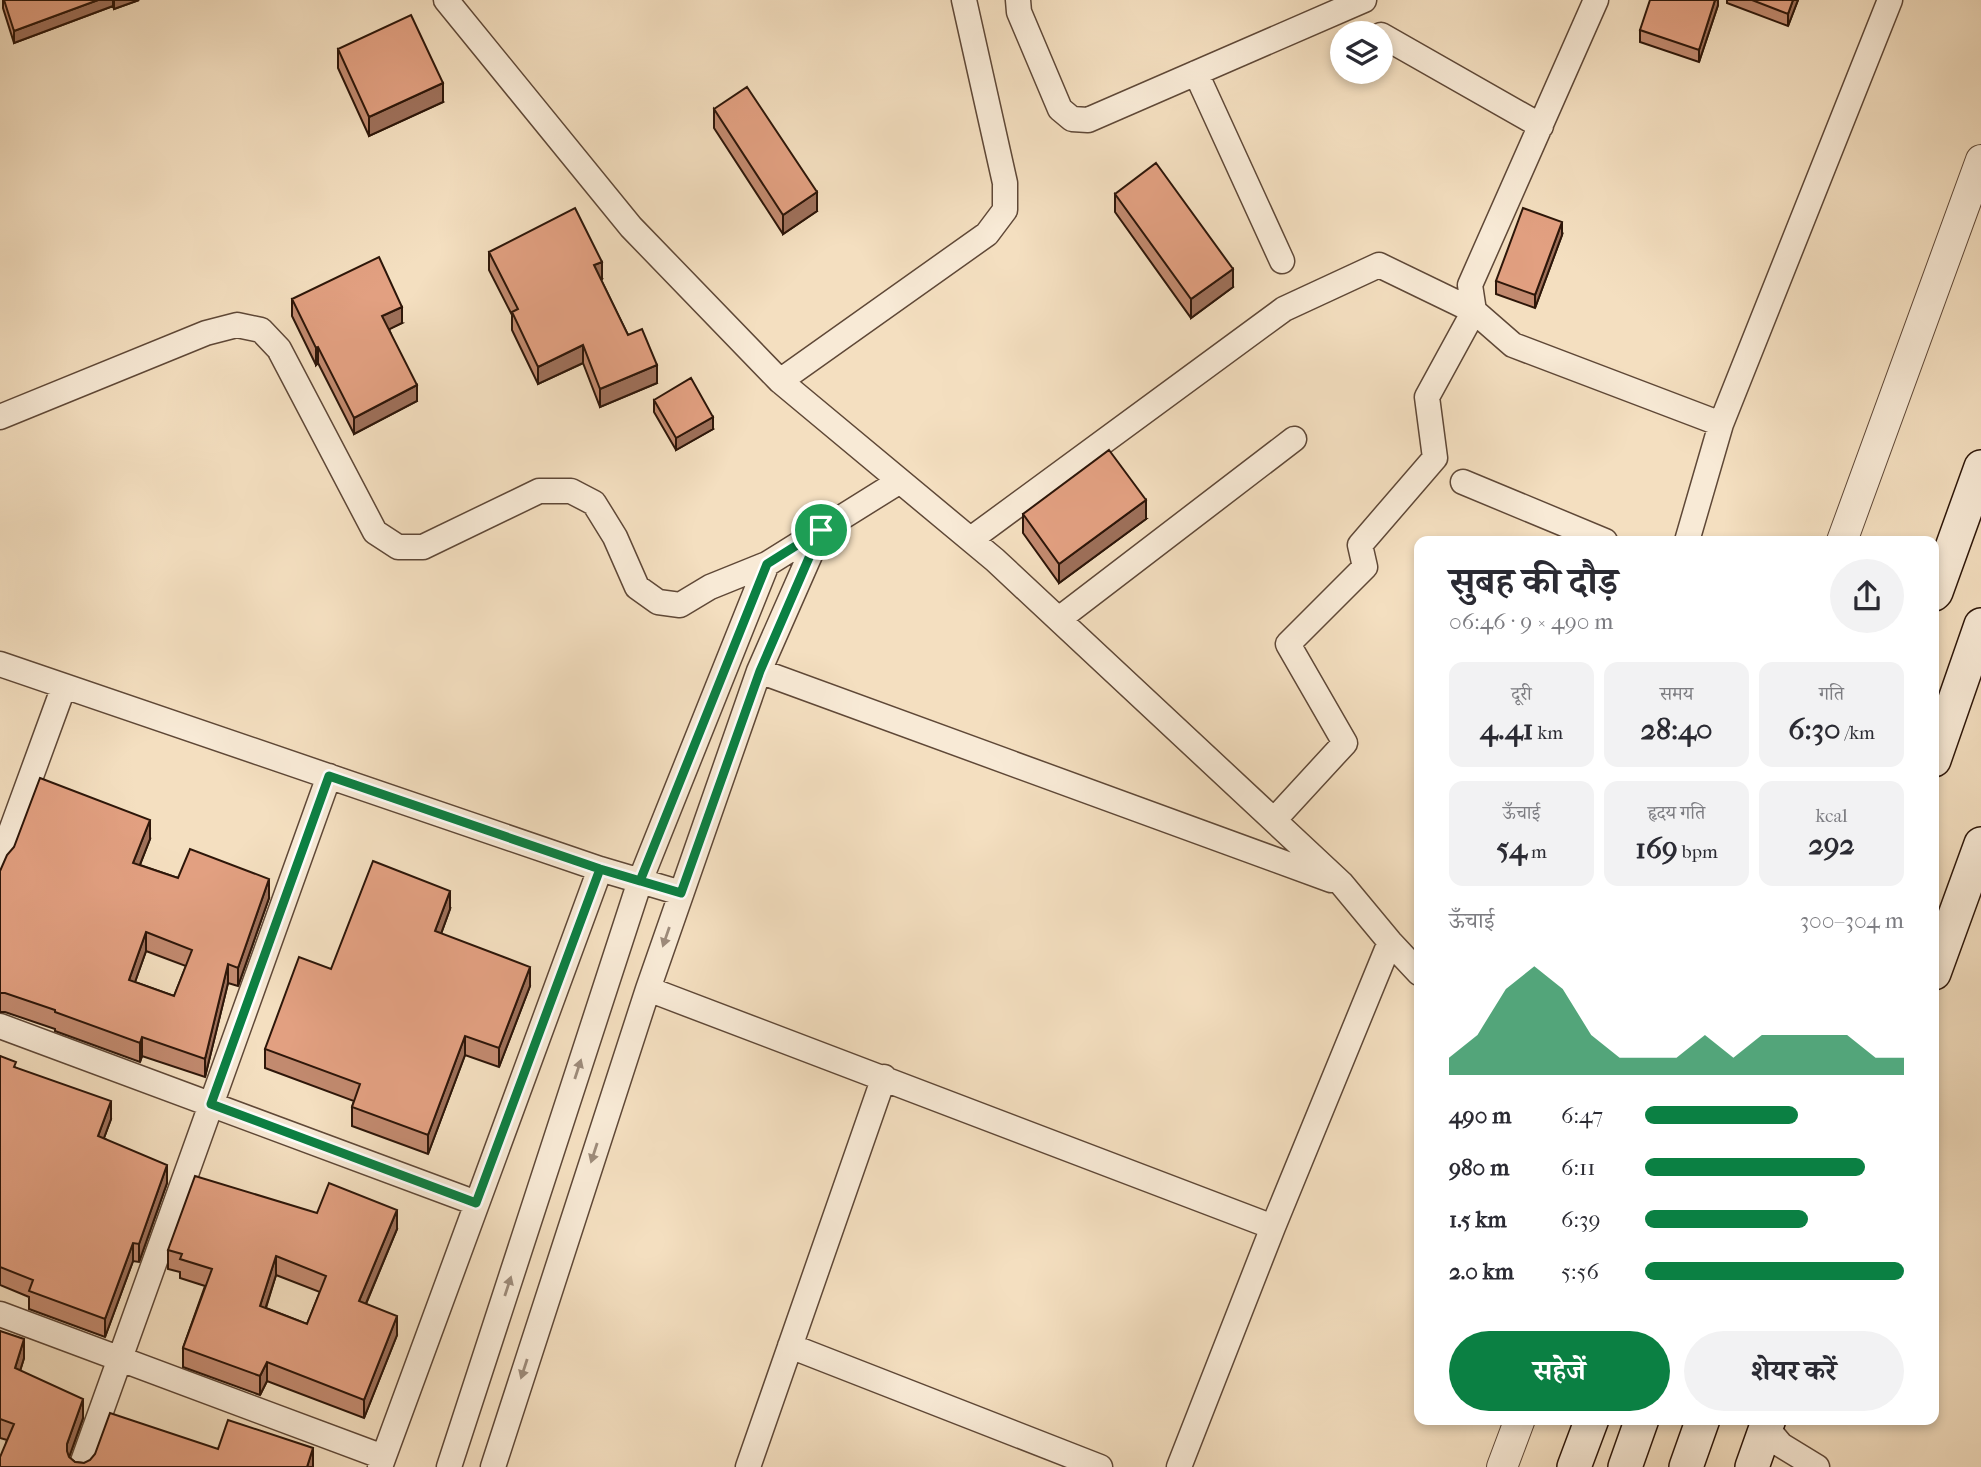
<!DOCTYPE html>
<html lang="hi">
<head>
<meta charset="utf-8">
<style>
  :root { --surface:#fff; --page:#f2f2f3; --text:#2b2b33; --muted:#7c7c81; --accent:#0b8043 }
  body { margin:0; font-family:"IM FELL French Canon","Noto Serif Devanagari",serif; background:var(--page); color:var(--text); height:100vh; display:flex; flex-direction:column; font-size:26px; white-space:nowrap }
  * { box-sizing:border-box; margin:0 }
  p { font-size:23px; color:var(--muted) }
  .icon { flex:none; width:38px; height:38px; fill:none; stroke:currentColor; stroke-width:2; stroke-linecap:round; stroke-linejoin:round }
  .map { position:relative; flex:1; overflow:hidden }
  .details { position:absolute; left:1414px; top:536px; width:525px; height:889px; display:flex; flex-direction:column; background:var(--surface); border-radius:14px; box-shadow:0 4px 10px #0003 }
  .details>* { flex:none }
  .tools { position:absolute; left:1330px; top:21px; display:grid; gap:14px }
  .tools a { display:grid; place-items:center; width:63px; height:63px; border-radius:50%; background:var(--surface); box-shadow:0 4px 10px #0003; font-size:35px }
  .pin { position:absolute; display:grid; place-items:center; width:60px; height:60px; color:#fff; margin:-30px; border:4px solid #fff; border-radius:50%; box-shadow:0 2px 7px #0007 }
  .round { display:grid; place-items:center; flex:none; width:74px; height:74px; border-radius:37px; background:var(--page) }
  .summary { display:flex; align-items:center; justify-content:space-between; height:119px; padding:0 35px }
  h1 { font-size:38px; font-weight:700; line-height:52px }
  .stats { display:grid; grid-template-columns:repeat(3,1fr); gap:10px; height:119px; padding:7px 35px }
  .stats div { display:grid; align-content:center; border-radius:14px; background:var(--page); text-align:center }
  .stats b { font-size:30px; font-weight:700 }
  .stats small { font-size:19px; font-weight:400 }
  .stats p { font-size:19px }
  .chart { height:196px; padding:14px 35px }
  .chart p { display:flex; justify-content:space-between }
  .chart svg { width:100%; height:126px; margin-top:7px; fill:var(--accent); opacity:.7 }
  .action { display:flex; gap:14px; margin-top:auto; padding:14px 35px }
  .action a { flex:1; height:80px; border-radius:42px; background:var(--accent); color:#fff; font-size:28px; font-weight:700; line-height:80px; text-align:center }
  .action a+a { background:var(--page); color:var(--text) }
  ul { padding:0 35px; list-style:none; font-size:23px }
  li { display:grid; grid-template-columns:112px 84px 1fr; align-items:center; height:52px }
  li i { height:18px; border-radius:9px; background:var(--accent) }
  .map>svg:first-child { display:block }
</style>
</head>
<body>
<div class="map">
<svg width="1981" height="1467" viewBox="0 0 1981 1467">
  <rect width="100%" height="100%" fill="#f4dfc0"/>
  <filter id="stains"><feTurbulence type="fractalNoise" baseFrequency=".00286" numOctaves="4"/><feColorMatrix values="0 0 0 0 .2 0 0 0 0 .09 0 0 0 0 .02 0 0 0 .5 -.17"/></filter>
  <radialGradient id="worn" r=".72"><stop offset=".6" stop-color="#630" stop-opacity="0"/><stop offset="1" stop-color="#630" stop-opacity=".3"/></radialGradient>
  <g fill="none" stroke-linecap="round" stroke-linejoin="round">
    <defs>
      <path id="minor" d="M446,0l185,227 149,154 215,179 346,323 49,59 29,31
        M1018,0l1,12 41,97 12,10 16,1 276,-120
        M1596,0l-126,285 4,26 39,34 208,79
        M1381,35l160,91
        M1196,73l86,188
        M780,381l207,-147 18,-24v-27l-41,-183
        M0,417l206,-84 31,-8 24,5 18,19 96,183 23,15h25l116,-56h32l23,12 21,34 22,50 21,15 22,3 30,-18 57,-23 133,-83
        M1463,482l142,59
        M971,539l313,-230 95,-44 95,46 -47,86 8,61 -75,87 5,22 -77,77 57,99 -71,77
        M1687,541l34,-117 169,-424
        M1059,619l235,-180
        M0,664l600,205 81,24
        M759,671l572,209
        M0,861l64,-175
        M648,989l625,238
        M0,1026l476,177
        M0,1314l383,143
        M790,1346l310,121
        M1766,1427l15,18 36,22
        M81,1467l248,-691
        M380,1467l220,-598
        M449,1467l191,-586 127,-317
        M493,1467l155,-478 111,-318 62,-141
        M748,1467l136,-390
        M1179,1467l94,-240 117,-285"/>
      <path id="tertiary" d="M1842,541l139,-381
        M1502,1467l18,-48"/>
      <path id="secondary" d="M1934,594l2,-2 45,-125
        M1934,760l47,-135
        M1934,973l47,-129
        M1574,1467l18,-48
        M1625,1467l17,-48
        M1686,1467l17,-48
        M1752,1467l17,-48"/>
    </defs>
    <use href="#minor" stroke="#5f4837" stroke-width="27"/>
    <use href="#tertiary" stroke="#5f4837" stroke-width="32"/>
    <use href="#secondary" stroke="#2d1609" stroke-width="36"/>
    <use href="#minor" stroke="#f8ead6" stroke-width="24"/>
    <use href="#tertiary" stroke="#f8ead6" stroke-width="30"/>
    <use href="#secondary" stroke="#f8ead6" stroke-width="33"/>
  </g>
  <path fill="#c28a6f" stroke="#2d1609" stroke-width="2" fill-rule="evenodd" d="M3,0h136l-25,9 -1,-3 -99,37 -11,-35z
    M1718,0v5l-19,57 -59,-20v-12z
    M1727,0h71l-10,26 -61,-23z
    M338,49l105,53 -74,34 -31,-68z
    M714,109l103,102 -34,23 -69,-106z
    M1115,194l118,93 -42,31 -76,-106z
    M1562,235l-27,73 -39,-14v-13z
    M489,252l113,27 -1,1 27,55 29,48 -57,24 -17,-44 -45,21 -26,-54v-15l-23,-45z
    M292,299l110,24 -13,6 28,72 -63,33 -36,-71 -2,2 -24,-49z
    M654,400l59,29 -37,21 -22,-38z
    M1023,514l123,5 -87,64 -36,-50z
    M150,839l-10,26 38,13 91,20 -31,88 -10,-3 -23,94 -63,-21 -2,6 -85,-31v-2l-50,-17h-5v-141zM146,951l40,15 -12,30 -39,-14z
    M450,909l-9,25 89,52 -31,81 -34,-12 -37,99 -76,-28v-19l2,-6 -89,-33v-19l66,-80z
    M0,1056l16,12 95,51 -7,19 63,45 -28,79 -6,-1 -28,76 -76,-28v-12l-29,-12z
    M317,1213l80,16 -31,75 31,31 -33,83 -97,-37 -7,14 -77,-28v-19l22,-62 -25,-8v-6l-12,-3v-19zM276,1275l44,17 -13,32 -41,-16z
    M0,1331l24,27 -4,13 63,47 -14,39 6,5 9,1 134,-14 95,18h-313l7,-27 -7,-2z"/>
  <path fill="#9e705a" stroke="#2d1609" stroke-width="2" d="M98,0h15v6l-99,37v-12z
    M114,0h25l-25,9z
    M1715,0h3v5l-19,57v-12z
    M1793,0h5l-10,26v-12z
    M443,83v19l-74,34v-19z
    M817,192v19l-34,23v-19z
    M1562,222v13l-27,73v-13z
    M602,262v17l-8,4v-18z
    M1233,269v18l-42,31v-19z
    M402,307v16l-20,10v-17z
    M583,345v18l-45,21v-17z
    M318,347v16l-2,2v-17z
    M657,365v18l-57,24v-18z
    M417,385v16l-63,33v-16z
    M713,417v12l-37,21v-12z
    M1146,500v19l-87,64v-19z
    M150,820v19l-17,43v-19z
    M269,879v19l-31,88v-18z
    M450,891v18l-15,41v-19z
    M146,932v19l-17,48v-19z
    M228,964v19l-23,94v-18z
    M530,967v19l-31,81v-19z
    M465,1036v19l-37,99v-19z
    M142,1037v19l-2,6v-19z
    M111,1101v18l-13,35v-18z
    M167,1165v18l-28,79v-18z
    M397,1210v19l-38,91v-19z
    M133,1243v18l-28,76v-18z
    M276,1256v19l-16,50v-19z
    M397,1316v19l-33,83v-18z
    M24,1339v19l-9,29v-19z
    M267,1362v19l-7,14v-19z
    M83,1399v19l-16,45v-19z
    M313,1448v19h-6z"/>
  <path fill="#e2a081" stroke="#2d1609" stroke-width="2" fill-rule="evenodd" d="M4,0h94l-84,31z
    M1650,0h65l-16,50 -59,-20z
    M1752,0h41l-5,14z
    M411,15l32,68 -74,34 -31,-68z
    M747,87l70,105 -34,23 -69,-106z
    M1156,163l77,106 -42,30 -76,-105z
    M575,208l27,54 -8,3 34,70 14,-6 15,36 -57,24 -17,-44 -45,22 -26,-55 6,-3 -29,-57z
    M1523,208l39,14 -27,73 -39,-14z
    M379,257l23,50 -20,9 35,69 -63,33 -36,-71 -2,1 -24,-49z
    M691,378l22,39 -37,21 -22,-38z
    M1109,450l37,50 -87,64 -36,-50z
    M40,778l110,42 -17,43 45,15 12,-29 79,30 -31,89 -10,-4 -23,95 -63,-22 -2,6 -85,-31v-2l-50,-17h-5v-122l7,-16 7,-8zM146,932l46,18 -18,46 -45,-16z
    M373,861l77,30 -15,40 95,36 -31,81 -34,-12 -37,99 -76,-28 8,-23 -95,-35 34,-92 32,12z
    M0,1056l16,6 -2,5 97,34 -13,35 69,29 -28,79 -6,-1 -28,76 -76,-28 4,-11 -33,-13z
    M195,1176l122,37 12,-30 68,27 -38,91 38,15 -33,84 -97,-38 -7,14 -77,-28 29,-79 -32,-10 2,-5 -14,-4zM276,1256l50,20 -19,48 -47,-18z
    M0,1331l24,8 -9,29 68,31 -16,45v7l2,6 6,5 9,1 6,-3 5,-6 15,-41 108,36 10,-29 85,28 -6,19h-307v-10l14,-33 -14,-5z"/>
  <defs><path id="oneway-solid" d="M-6-.8H1V-3.2L6.5 0L1 3.2V.8H-6Z" transform="scale(1.75)"/></defs>
  <g fill="#9d8b7a">
    <use href="#oneway-solid" transform="translate(666 937) rotate(109)"/>
    <use href="#oneway-solid" transform="translate(578 1069) rotate(-72)"/>
    <use href="#oneway-solid" transform="translate(594 1153) rotate(108)"/>
    <use href="#oneway-solid" transform="translate(508 1286) rotate(-72)"/>
    <use href="#oneway-solid" transform="translate(524 1369) rotate(108)"/>
  </g>
  <g fill="none" stroke-linecap="round" stroke-linejoin="round">
    <defs>
      <path id="route" d="M821,530l-54,34 -127,317 -40,-12 -271,-93 -118,328 265,99 124,-334 81,24 79,-222 61,-141"/>
    </defs>
    <use href="#route" stroke="#fff" stroke-width="14"/>
    <use href="#route" stroke="#0b8043" stroke-width="9"/>
  </g>
  <rect width="100%" height="100%" filter="url(#stains)"/>
  <rect width="100%" height="100%" fill="url(#worn)"/>
</svg>
<div class="tools">
<a><svg class="icon" aria-label="layers" viewBox="0 0 24 24"><path d="M12 4l9 5-9 5-9-5zM3 14l9 5 9-5"/></svg></a>
</div>
<div class="pin" style="left:821px;top:530px;background:#1e9e55"><svg class="icon" aria-label="arrive" viewBox="0 0 24 24"><path d="M6 21V4h12l-3 4 3 4H6"/></svg></div>
<section class="details">
<div class="summary"><div><h1>सुबह की दौड़</h1><p>06:46 · 9 × 490 m</p></div><a class="round"><svg class="icon" aria-label="share" viewBox="0 0 24 24"><path d="M12 15V3M7 8l5-5 5 5M5 13v7h14v-7"/></svg></a></div>
<div class="stats">
<div><p>दूरी</p><b>4.41<small> km</small></b></div>
<div><p>समय</p><b>28:40</b></div>
<div><p>गति</p><b>6:30<small> /km</small></b></div>
</div>
<div class="stats">
<div><p>ऊँचाई</p><b>54<small> m</small></b></div>
<div><p>हृदय गति</p><b>169<small> bpm</small></b></div>
<div><p>kcal</p><b>292</b></div>
</div>
<div class="chart"><p><span>ऊँचाई</span>300–304 m</p>
<svg viewBox="0 0 160 44" preserveAspectRatio="none"><path d="M0 44V38L10 30L20 14L30 6L40 14L50 30L60 38L70 38L80 38L90 30L100 38L110 30L120 30L130 30L140 30L150 38L160 38V44z"/></svg>
</div>
<ul>
<li><b>490 m</b>6:47<i style="width:59%"></i></li>
<li><b>980 m</b>6:11<i style="width:85%"></i></li>
<li><b>1.5 km</b>6:39<i style="width:63%"></i></li>
<li><b>2.0 km</b>5:56<i style="width:100%"></i></li>
</ul>
<div class="action"><a>सहेजें</a><a>शेयर करें</a></div>
</section>
</div>
</body>
</html>
